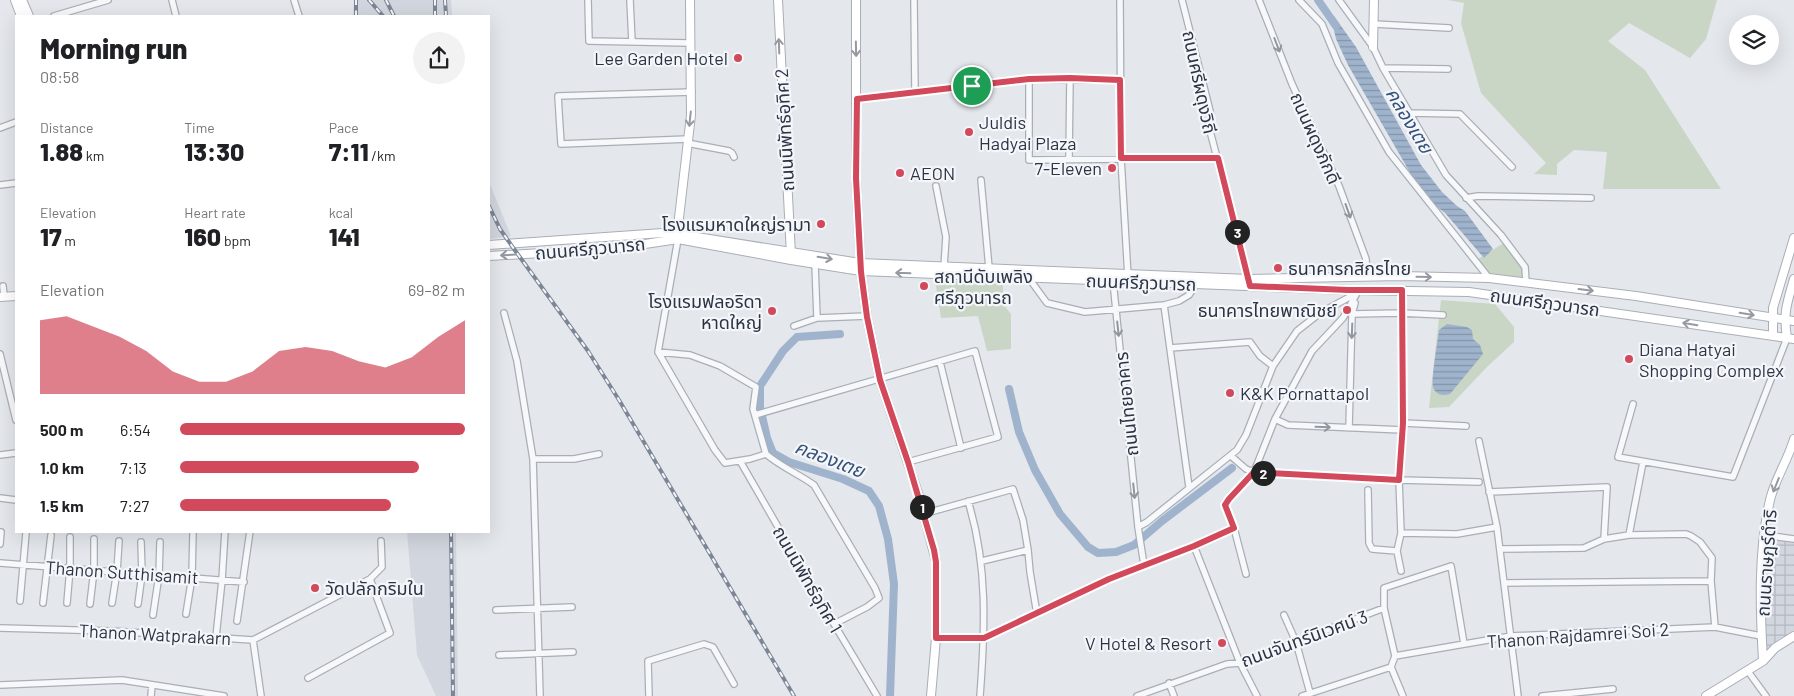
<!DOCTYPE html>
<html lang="en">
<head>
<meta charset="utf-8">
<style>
  :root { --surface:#fff; --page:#f2f2f2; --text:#202124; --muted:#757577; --accent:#d1495b }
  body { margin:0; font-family:Barlow,"Noto Sans Thai",sans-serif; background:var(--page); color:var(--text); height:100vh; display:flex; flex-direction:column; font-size:19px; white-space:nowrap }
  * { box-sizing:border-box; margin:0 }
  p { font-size:16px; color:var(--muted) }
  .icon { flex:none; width:28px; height:28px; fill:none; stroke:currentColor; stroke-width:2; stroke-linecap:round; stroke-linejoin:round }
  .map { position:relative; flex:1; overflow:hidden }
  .drawer { position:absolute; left:15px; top:15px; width:475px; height:518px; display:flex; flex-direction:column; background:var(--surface); border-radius:0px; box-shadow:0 5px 20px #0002 }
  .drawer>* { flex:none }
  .buttons { position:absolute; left:1729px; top:15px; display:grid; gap:10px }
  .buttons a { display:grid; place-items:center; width:50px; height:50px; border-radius:50%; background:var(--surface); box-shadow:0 5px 20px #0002; font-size:25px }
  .pin { position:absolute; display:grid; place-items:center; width:42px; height:42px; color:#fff; margin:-21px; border:2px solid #fff; border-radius:50%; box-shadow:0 1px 5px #0007 }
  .km { position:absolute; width:25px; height:25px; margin:-12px; border-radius:50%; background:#222; color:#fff; font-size:14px; line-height:25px; text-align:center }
  .round { display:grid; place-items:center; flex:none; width:52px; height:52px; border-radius:26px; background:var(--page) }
  .head { display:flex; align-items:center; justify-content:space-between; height:85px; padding:0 25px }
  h1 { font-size:28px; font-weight:800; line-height:38px }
  .metrics { display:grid; grid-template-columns:repeat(3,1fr); gap:8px; height:85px; padding:5px 25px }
  .metrics div { display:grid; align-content:center }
  .metrics b { font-size:25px; font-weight:800 }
  .metrics small { font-size:14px; font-weight:400 }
  .metrics p { font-size:14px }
  .chart { height:140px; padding:10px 25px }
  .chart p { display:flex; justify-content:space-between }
  .chart svg { width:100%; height:90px; margin-top:5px; fill:var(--accent); opacity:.7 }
  ul { padding:0 25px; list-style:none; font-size:16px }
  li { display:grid; grid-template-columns:80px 60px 1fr; align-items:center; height:38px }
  li i { height:12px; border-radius:6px; background:var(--accent) }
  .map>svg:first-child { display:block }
</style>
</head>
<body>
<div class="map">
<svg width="1794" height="696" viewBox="0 0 1794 696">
  <defs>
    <pattern id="industrial-grid" width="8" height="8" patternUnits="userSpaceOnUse" patternTransform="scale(1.25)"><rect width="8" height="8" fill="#d2d6de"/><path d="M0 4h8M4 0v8" fill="none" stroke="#b4b8c0"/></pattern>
    <pattern id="water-rules" width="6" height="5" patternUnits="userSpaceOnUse" patternTransform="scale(1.25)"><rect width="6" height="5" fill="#9fb4cc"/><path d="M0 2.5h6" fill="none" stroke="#8293a7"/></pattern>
  </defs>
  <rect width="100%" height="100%" fill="#e4e7ec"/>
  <path fill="#d2d6de" d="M354,0h97l1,16h-99z
    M489,182l22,54 -22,3z
    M407,531h49l2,165h-22l-19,-41z"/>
  <path fill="url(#industrial-grid)" d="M1766,539l28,4v88l-28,18z"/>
  <path fill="#c9d6c5" d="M1448,0h269l-11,39 -16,19 -61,-35 -21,18 37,29 76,119h-118l4,-37 -33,-2 -17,14v11l-23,-1 12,-11 -65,-70 -20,-70 3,-20z
    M1504,243l19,24 1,13 -35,-2 -11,-19z
    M935,280l68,3v21l8,10v35l-24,2 -9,-35 -37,2z
    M1441,300l54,4 19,23v15l-26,24 -39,41 -20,1z"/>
  <path fill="url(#water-rules)" d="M1334,16l22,31 65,118 21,27 15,14 8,5 28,38 -9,9 -39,-45 -9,-7 -20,-23 -68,-118 -12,-26 -3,-13 -4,-6z
    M1447,324l20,3 5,3 1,9 7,6 3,9 -33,40c-8,2 -14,1 -17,-7 -2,-7 5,-48 6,-57z"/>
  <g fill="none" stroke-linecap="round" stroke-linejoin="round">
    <path stroke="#9fb4cc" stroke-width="8" d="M1318,0l18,26
      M840,334l-43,3 -14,14 -23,35v21l7,31 6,15 16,9 54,17 26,12 10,15 9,33 6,45 -4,112
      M1009,389l10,43 16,38 25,44 28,33 10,6 18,-1 18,-7 28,-24 70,-53"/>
    <defs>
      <path id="street" d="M172,0l4,16
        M294,0l5,16
        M588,0l1,41 100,2
        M630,0l2,42
        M914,0l1,92
        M1120,0l1,158 7,119
        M1182,0l29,115 -1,16 39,148
        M1259,0l33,84 47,102 27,73 1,18
        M1299,0l23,24 16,39 51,89 100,126
        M1339,0l34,47 10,21 63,107 55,60 24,32 1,15
        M54,16l54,-16
        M1374,24l75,4
        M1383,68l65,1
        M1029,79v81l189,-2
        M857,99l172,-20 91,1
        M1410,113l50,1 52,53
        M0,128l16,-6
        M688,139l-127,5 -3,-48 134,-4
        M687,143l42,8 3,2 2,4
        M1069,158l1,-79
        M981,180l8,88
        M0,185l16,-2
        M936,186l10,51 -2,30
        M1466,198l12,-2 113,2
        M678,239l-20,113 57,98 10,13 25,-4 16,-5
        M815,264l2,54
        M1028,277l19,26 38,9 79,-7 15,-4 10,-6 7,-11
        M1113,281l25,246 6,38
        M3,286l1,10
        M1402,290l1,133 -4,57 80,2
        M1164,305l25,182
        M504,313l13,48 16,98 7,237
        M1352,314l49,-1 42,2
        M794,326l23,-8 50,-2
        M1170,348l80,-6 10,14 13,10
        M658,352l32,3 30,11 36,21 -3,22 13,45
        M0,354l16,66
        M940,362l21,86
        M1633,404l-15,53 115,20 54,-139
        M755,415l220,-64 23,86 -90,25
        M1275,419l13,6 115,5
        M1403,423l63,3
        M1349,428l3,-114 3,-11
        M1479,441l18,86 21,169
        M766,454c15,13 33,20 48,31l61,103 4,10 -12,9 -33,17
        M0,455l16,-2
        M1231,456l15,13 8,3 145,8 2,53 56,1 40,-7
        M533,459h41l25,-5
        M740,461l94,163 43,72
        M1368,490l1,53 3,6 25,2
        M1489,492l118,-5 -3,52
        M0,498l16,2
        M968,501c20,64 17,129 12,195
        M923,514l90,-25 10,31 5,30 2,22 7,42
        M1138,527l9,-5 90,-72 9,-15 27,-69 24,-35 23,-18 37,-20
        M1629,535l14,-73
        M1764,535l30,4
        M0,544l1,-12
        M1194,546l46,117 17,33
        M1500,549l84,-1 20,-9 25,-4 57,-1 5,2 9,6 12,16 -1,23 4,46
        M982,561l46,-11
        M0,563l244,19
        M1401,571l-4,-20 4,-18
        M1246,574l-12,-46 -9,-23 4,-6 25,-27 21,-53 37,-68 31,-33 14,-25
        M1504,583l207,-2
        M20,601l6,-68
        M43,603l8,-68
        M67,603l3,-35v-31
        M112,603l5,-32 2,-30
        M90,604l4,-34v-31
        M138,604l4,-30 -1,-32
        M496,610l76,-3
        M186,614l6,-37 1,-45
        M153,615l6,-40 1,-33
        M1284,615l12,27 14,51
        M237,621l13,-90
        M0,628l111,3 142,9 8,56
        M216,637l6,-57 3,-49
        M936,638h48l125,-59 59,-22 66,-29
        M253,640l117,-61 12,-12 -1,-26
        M499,655l74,-3
        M1395,656l116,-20 204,-9 46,9
        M1747,670l19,26
        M308,678l82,-45 -20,-54
        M1169,683l5,13
        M0,685l122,-5 102,16
        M151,696l1,-11
        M649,696l-1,-35 56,-17 9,3 21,37
        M1137,696l90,-32 13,-1 144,-55
        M1302,696l89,-29
        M1403,696l-12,-29 4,-11 -11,-48v-20l67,-22 13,78
        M1542,696l71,-7"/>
      <path id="secondary" d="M15,0l6,16
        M22,0l7,16
        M778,0l13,255
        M856,0v179l5,93 6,45 13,63 38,113 18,68v77l-5,58
        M1373,47l1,-47
        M677,235l14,-120 -1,-115
        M489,245l188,-13 20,5 163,26 389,16 152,-3 88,2 147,18 158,25
        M489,256l123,-7 66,-10 113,21 70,11 487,19 121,2 325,47
        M0,297l16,-1
        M1773,336v-28l21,-70
        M1787,338c-4,-25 0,-35 7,-59
        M1763,661c-3,-54 -5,-109 7,-161 5,-21 18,-40 24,-61
        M1706,696l57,-35 12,-13 19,-12"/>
    </defs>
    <use href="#street" stroke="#a9aeb7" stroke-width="8"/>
    <use href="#secondary" stroke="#a9aeb7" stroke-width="10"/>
    <use href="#street" stroke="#f7f8fa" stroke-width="5.5"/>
    <use href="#secondary" stroke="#fff" stroke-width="8"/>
    <defs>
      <path id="rail" d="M369,0l14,16
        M386,0l8,16
        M435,0v16
        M445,0l1,16
        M356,16v-16
        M489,206l11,23 14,20 74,102 31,49 175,296
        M451,531l2,165"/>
    </defs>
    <use href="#rail" stroke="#7d8696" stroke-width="4"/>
    <use href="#rail" stroke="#f4f6f9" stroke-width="2" stroke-dasharray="5.5" stroke-linecap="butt"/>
  </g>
  <defs><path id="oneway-shaft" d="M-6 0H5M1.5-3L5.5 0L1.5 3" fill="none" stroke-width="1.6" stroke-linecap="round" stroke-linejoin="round" transform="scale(1.25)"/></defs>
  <g stroke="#9196a0">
    <use href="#oneway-shaft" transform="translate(1277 45) rotate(69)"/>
    <use href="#oneway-shaft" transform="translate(1348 211) rotate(70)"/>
    <use href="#oneway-shaft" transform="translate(1118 329) rotate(84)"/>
    <use href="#oneway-shaft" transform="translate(1352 331) rotate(92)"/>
    <use href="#oneway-shaft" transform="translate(1323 427) rotate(2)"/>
    <use href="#oneway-shaft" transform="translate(1134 491) rotate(84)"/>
  </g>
  <g stroke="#959aa2">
    <use href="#oneway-shaft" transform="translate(779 46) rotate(-92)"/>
    <use href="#oneway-shaft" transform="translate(856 49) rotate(89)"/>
    <use href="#oneway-shaft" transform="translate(690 119) rotate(96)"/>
    <use href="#oneway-shaft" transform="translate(508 255) rotate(177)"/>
    <use href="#oneway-shaft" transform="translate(825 258) rotate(9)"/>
    <use href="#oneway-shaft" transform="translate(903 273) rotate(-178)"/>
    <use href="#oneway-shaft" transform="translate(1424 277) rotate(1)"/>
    <use href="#oneway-shaft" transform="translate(1586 290) rotate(7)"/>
    <use href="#oneway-shaft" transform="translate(1747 314) rotate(9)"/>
    <use href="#oneway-shaft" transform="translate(1690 324) rotate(-171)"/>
    <use href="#oneway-shaft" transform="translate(1776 485) rotate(112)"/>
  </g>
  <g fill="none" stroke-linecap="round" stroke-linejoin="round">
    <defs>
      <path id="route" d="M1070,78l50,2 1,78h97l32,128 98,4h54l1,133 -4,57 -145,-8 -25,27 -4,6 9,23 -40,18 -85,33 -125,59h-48v-76l-2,-12 -26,-88 -28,-82 -13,-63 -6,-45 -5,-94 1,-79 172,-20z"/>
    </defs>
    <use href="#route" stroke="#fff" stroke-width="10"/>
    <use href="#route" stroke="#d1495b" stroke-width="6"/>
  </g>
  <g fill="#d1495b" stroke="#f4f6f9" stroke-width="2">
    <circle cx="738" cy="58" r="5"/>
    <circle cx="969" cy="132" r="5"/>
    <circle cx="1112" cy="168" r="5"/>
    <circle cx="900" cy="173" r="5"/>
    <circle cx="821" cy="224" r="5"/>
    <circle cx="1278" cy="268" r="5"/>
    <circle cx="924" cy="286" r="5"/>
    <circle cx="1347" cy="310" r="5"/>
    <circle cx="772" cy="311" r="5"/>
    <circle cx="1629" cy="359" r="5"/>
    <circle cx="1230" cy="393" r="5"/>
    <circle cx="315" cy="588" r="5"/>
    <circle cx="1222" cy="643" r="5"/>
  </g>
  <g text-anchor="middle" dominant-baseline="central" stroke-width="4.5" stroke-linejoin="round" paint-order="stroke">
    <g font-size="18" fill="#2b3445" stroke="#f4f6f9" text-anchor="start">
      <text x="728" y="58" text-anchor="end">Lee Garden Hotel</text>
      <text x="979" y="122">Juldis<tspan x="979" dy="21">Hadyai Plaza</tspan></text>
      <text x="1102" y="168" text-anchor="end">7-Eleven</text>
      <text x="910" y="173">AEON</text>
      <text x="811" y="224" text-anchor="end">โรงแรมหาดใหญ่รามา</text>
      <text x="1288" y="268">ธนาคารกสิกรไทย</text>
      <text x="934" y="276">สถานีดับเพลิง<tspan x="934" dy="21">ศรีภูวนารถ</tspan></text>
      <text x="762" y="301" text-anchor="end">โรงแรมฟลอริดา<tspan x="762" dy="21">หาดใหญ่</tspan></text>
      <text x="1337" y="310" text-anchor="end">ธนาคารไทยพาณิชย์</text>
      <text x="1639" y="349">Diana Hatyai<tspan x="1639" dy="21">Shopping Complex</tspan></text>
      <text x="1240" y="393">K&amp;K Pornattapol</text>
      <text x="325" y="588">วัดปลักกริมใน</text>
      <text x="1212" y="643" text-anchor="end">V Hotel &amp; Resort</text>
    </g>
    <g font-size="18" fill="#2b3445" stroke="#f4f6f9">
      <text transform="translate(1200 82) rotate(78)">ถนนศรีผดุงวิถี</text>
      <text transform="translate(784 130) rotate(-93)">ถนนนิพัทธ์อุทิศ 2</text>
      <text transform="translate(1316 138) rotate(66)">ถนนผดุงภักดี</text>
      <text transform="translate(590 248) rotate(-5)">ถนนศรีภูวนารถ</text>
      <text transform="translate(1141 282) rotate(2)">ถนนศรีภูวนารถ</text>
      <text transform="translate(1545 302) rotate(8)">ถนนศรีภูวนารถ</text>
      <text transform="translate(1126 404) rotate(-96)">ถนนไทยอาคาร</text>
      <text transform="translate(1766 563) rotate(-86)">ถนนราษฎร์ดำริ</text>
      <text transform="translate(122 572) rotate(4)">Thanon Sutthisamit</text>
      <text transform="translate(808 579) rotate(60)">ถนนนิพัทธ์อุทิศ 1</text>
      <text transform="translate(155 634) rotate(3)">Thanon Watprakarn</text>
      <text transform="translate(1578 635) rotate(-4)">Thanon Rajdamrei Soi 2</text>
      <text transform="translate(1304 638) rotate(-20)">ถนนจันทร์นิเวศน์ 3</text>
    </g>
    <g font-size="19" font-style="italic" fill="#34527a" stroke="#f4f6f9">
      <text transform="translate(1410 120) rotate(59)">คลองเตย</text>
      <text transform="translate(830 458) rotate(21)">คลองเตย</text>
    </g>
  </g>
</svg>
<div class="buttons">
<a><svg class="icon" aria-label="layers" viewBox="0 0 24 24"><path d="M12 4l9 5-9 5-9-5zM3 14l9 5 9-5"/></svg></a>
</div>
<div class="pin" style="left:972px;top:86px;background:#1e9e55"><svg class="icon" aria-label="arrive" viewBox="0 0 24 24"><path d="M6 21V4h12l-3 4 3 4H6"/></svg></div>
<b class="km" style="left:922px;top:507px">1</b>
<b class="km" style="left:1263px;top:473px">2</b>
<b class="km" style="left:1237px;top:232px">3</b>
<section class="drawer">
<div class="head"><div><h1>Morning run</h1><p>08:58</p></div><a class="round"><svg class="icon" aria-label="share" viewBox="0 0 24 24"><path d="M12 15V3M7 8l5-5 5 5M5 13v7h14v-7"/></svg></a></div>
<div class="metrics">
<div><p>Distance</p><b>1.88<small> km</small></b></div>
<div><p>Time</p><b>13:30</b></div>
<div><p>Pace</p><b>7:11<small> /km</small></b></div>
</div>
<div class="metrics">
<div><p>Elevation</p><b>17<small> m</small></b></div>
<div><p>Heart rate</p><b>160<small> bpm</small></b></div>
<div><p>kcal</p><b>141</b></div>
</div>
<div class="chart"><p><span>Elevation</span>69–82 m</p>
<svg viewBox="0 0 160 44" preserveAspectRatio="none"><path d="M0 44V8L10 6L20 11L30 16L40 23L50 33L60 38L70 38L80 33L90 23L100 21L110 23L120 28L130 31L140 26L150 16L160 8V44z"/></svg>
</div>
<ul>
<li><b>500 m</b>6:54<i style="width:100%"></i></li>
<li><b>1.0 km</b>7:13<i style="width:84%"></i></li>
<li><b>1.5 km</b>7:27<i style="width:74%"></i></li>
</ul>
</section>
</div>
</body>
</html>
